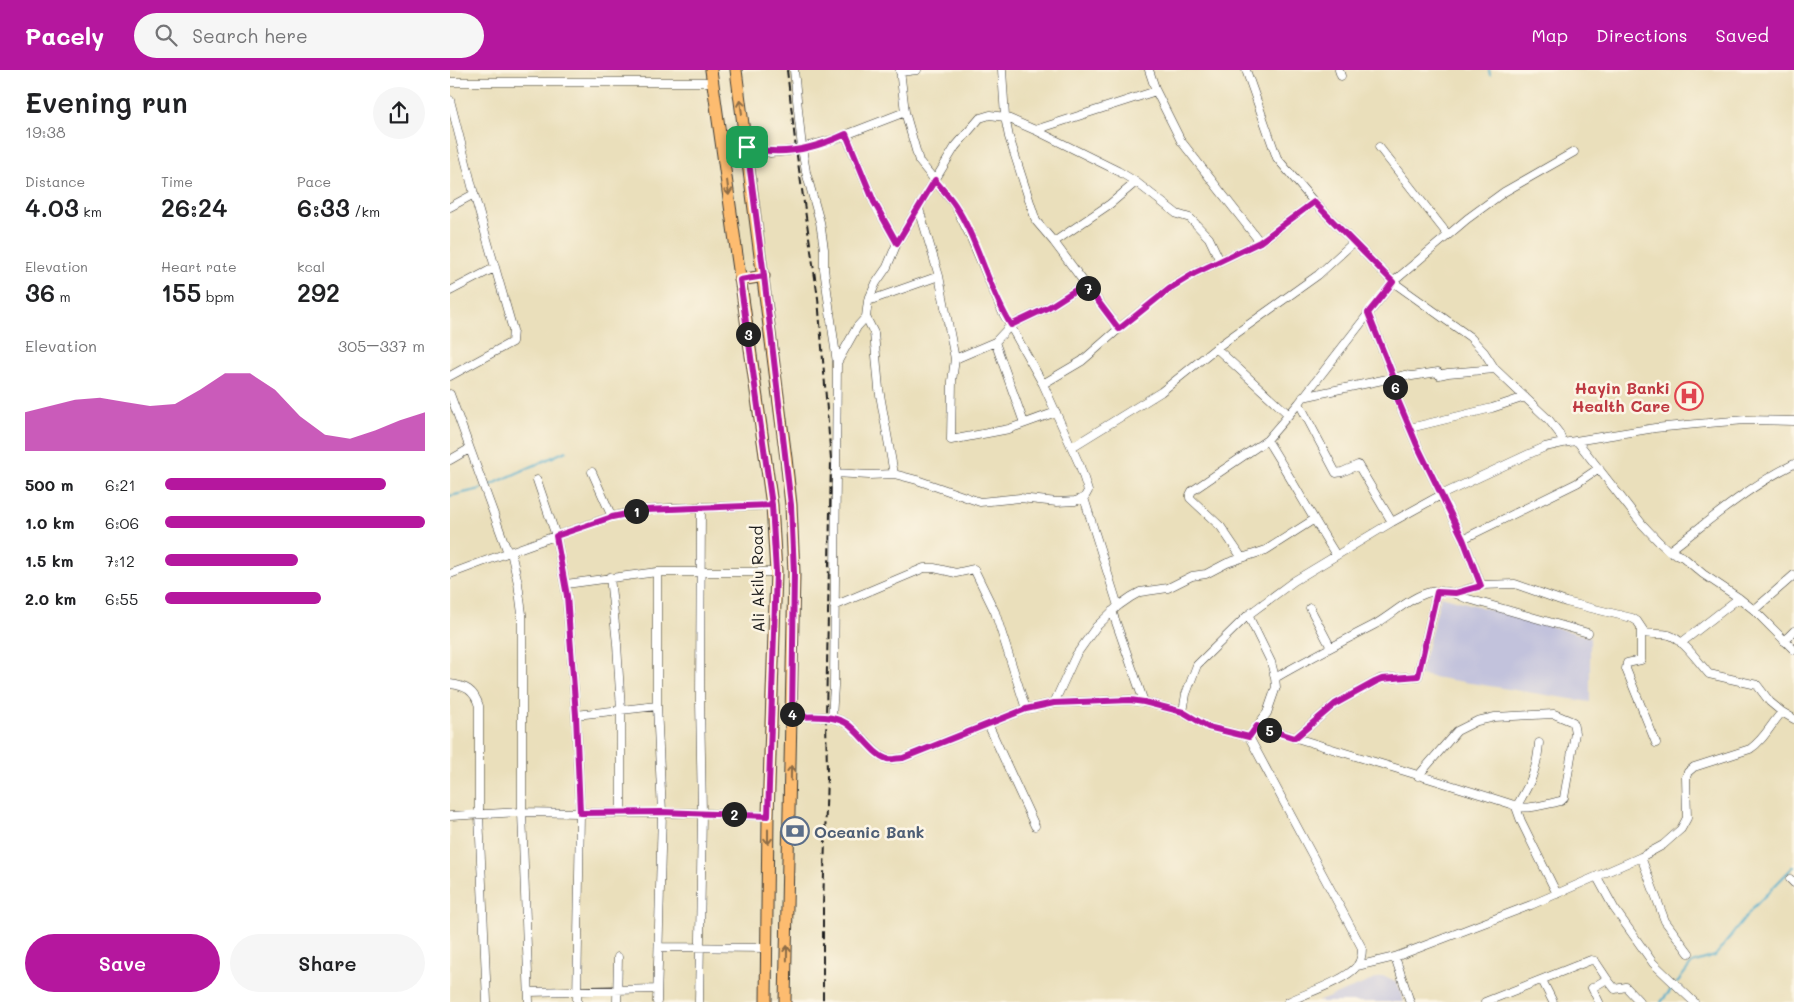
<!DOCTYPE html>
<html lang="en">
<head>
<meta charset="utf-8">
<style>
  :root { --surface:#fff; --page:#f6f6f6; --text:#202124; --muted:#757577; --accent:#b5179e }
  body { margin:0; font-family:Mali,sans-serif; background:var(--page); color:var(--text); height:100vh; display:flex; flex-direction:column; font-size:19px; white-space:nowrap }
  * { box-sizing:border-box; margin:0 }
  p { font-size:16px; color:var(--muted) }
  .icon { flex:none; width:28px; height:28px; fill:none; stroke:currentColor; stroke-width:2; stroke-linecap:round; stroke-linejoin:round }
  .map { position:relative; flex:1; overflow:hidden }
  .panel { display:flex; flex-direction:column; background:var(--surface); width:450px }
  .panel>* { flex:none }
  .pin { position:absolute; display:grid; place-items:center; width:42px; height:42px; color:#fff; margin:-21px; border-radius:10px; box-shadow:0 2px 8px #0006 }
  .km { position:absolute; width:25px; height:25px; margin:-12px; border-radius:50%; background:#222; color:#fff; font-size:14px; line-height:25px; text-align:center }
  .round { display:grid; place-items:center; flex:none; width:52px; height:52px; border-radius:26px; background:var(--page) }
  .headline { display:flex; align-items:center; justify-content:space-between; height:85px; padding:0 25px }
  h1 { font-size:28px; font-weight:600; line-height:38px }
  .stats { display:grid; grid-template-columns:repeat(3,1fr); gap:8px; height:85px; padding:5px 25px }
  .stats div { display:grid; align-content:center }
  .stats b { font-size:25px; font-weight:600 }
  .stats small { font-size:14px; font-weight:400 }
  .stats p { font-size:14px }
  .chart { height:140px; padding:10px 25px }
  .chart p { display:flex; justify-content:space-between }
  .chart svg { width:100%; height:90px; margin-top:5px; fill:var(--accent); opacity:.7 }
  .primary-button { display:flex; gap:10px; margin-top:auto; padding:10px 25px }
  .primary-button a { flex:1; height:58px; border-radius:30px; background:var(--accent); color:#fff; font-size:20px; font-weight:600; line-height:58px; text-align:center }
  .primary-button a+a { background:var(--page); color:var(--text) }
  ul { padding:0 25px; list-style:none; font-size:16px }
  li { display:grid; grid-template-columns:80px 60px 1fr; align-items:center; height:38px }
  li i { height:12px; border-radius:6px; background:var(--accent) }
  header { display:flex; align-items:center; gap:30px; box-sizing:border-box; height:70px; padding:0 25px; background:var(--accent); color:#fff }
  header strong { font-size:24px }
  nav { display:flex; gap:28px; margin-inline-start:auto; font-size:18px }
  .search { width:350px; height:45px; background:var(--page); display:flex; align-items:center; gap:12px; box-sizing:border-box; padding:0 18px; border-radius:28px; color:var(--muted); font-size:19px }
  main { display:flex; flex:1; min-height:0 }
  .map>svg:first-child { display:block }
</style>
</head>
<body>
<header>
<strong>Pacely</strong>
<div class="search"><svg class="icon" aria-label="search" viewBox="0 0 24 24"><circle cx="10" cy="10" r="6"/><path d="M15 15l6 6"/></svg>Search here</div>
<nav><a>Map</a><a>Directions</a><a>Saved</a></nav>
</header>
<main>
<section class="panel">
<div class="headline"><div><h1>Evening run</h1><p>19:38</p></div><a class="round"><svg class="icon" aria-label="share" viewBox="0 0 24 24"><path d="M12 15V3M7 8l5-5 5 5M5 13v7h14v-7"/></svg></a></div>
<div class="stats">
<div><p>Distance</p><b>4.03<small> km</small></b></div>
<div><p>Time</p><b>26:24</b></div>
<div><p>Pace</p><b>6:33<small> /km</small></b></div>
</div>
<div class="stats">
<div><p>Elevation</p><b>36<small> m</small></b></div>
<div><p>Heart rate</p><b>155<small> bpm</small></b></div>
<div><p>kcal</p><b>292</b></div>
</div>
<div class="chart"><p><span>Elevation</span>305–337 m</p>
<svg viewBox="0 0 160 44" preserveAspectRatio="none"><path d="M0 44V25L10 22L20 19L30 18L40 20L50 22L60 21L70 14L80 6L90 6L100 14L110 27L120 36L130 38L140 34L150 29L160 25V44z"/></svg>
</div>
<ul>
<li><b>500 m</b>6:21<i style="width:85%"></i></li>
<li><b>1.0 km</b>6:06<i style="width:100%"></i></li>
<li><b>1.5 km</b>7:12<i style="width:51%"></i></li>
<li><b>2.0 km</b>6:55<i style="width:60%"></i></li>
</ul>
<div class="primary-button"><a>Save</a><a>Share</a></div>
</section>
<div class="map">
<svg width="1344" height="932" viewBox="0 0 1344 932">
  <rect width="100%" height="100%" fill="#fcf5e5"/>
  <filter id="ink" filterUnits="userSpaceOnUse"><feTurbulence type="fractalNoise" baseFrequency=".02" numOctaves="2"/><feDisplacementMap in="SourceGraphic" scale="10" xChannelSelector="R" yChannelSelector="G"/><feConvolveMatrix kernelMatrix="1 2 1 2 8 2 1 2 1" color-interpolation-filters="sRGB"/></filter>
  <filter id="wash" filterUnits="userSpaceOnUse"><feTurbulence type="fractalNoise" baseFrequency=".0096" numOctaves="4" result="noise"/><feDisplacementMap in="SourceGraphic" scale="20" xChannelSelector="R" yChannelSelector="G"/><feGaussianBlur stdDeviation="1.12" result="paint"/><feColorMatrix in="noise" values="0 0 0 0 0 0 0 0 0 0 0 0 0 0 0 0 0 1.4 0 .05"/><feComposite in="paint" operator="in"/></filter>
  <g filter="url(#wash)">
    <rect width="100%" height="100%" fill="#eadfbb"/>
    <path fill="#c2c2dc" d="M991,526l149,41v65l-170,-27z
      M933,906l14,7 7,19h-87z"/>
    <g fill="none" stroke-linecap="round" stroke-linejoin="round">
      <path stroke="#4daccc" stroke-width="2" d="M1039,0l1,5
        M36,417l80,-36
        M0,426l31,-7
        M1227,913l15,-20 23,-7 38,-48 41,-42
        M1211,932l13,-16"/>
    </g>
  </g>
  <g filter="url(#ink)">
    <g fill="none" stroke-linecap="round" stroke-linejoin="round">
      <defs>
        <path id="street" d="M344,0l8,78 4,24 14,50 4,27v20l13,94
          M450,0l5,42 14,49 36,44 16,33 31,73 41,73 37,82 8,25 -4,7 34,108
          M552,0l3,47 4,20 27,84 18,21 65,87
          M699,0l7,21 25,50 79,101
          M796,0l31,88 37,44 79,80 77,55 14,15 11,17 54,51 10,13 4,10
          M889,0l2,6
          M450,2l17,-2
          M0,12h263
          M0,30l24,94 39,136 -1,12 -62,34
          M585,60l121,-39
          M396,65l28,67 23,41
          M297,77l23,6 19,-2 46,-12 70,-27
          M929,77l69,88
          M0,137l24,-13
          M469,139l20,67 16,83 -3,22 -1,59 58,-11 47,-17
          M604,172l56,-38 26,-22
          M0,221l44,-23
          M418,231l71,-25
          M918,243l26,65 3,20 20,47 46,94 18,46
          M416,247l8,16 5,56 15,85
          M545,272l29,81
          M766,278l72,66
          M505,289l40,-17 16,-17 38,-18 36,-23
          M593,314l39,-23 40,-35 47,-37 26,-16 65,-31 54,-40
          M0,324l58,159
          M853,327l103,-22 6,1 26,-4 1,3 9,-2 47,-4
          M849,333l37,70 6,-1 16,-7 34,57
          M960,358l82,-20 33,-11
          M817,370c24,38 45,77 69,115
          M1127,371l65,83 17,18 10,9 14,6 20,17 36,24 15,12 40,40
          M622,377l89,-55 55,-44 102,-73 36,-33
          M0,390l19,-11
          M142,402l20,45
          M385,403l34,2 25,-1 23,6 63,22 40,-4 37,4 18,-1 9,-3
          M87,410l19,56 11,60 9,119 4,98 -3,189
          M1013,469l114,-56 22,-15
          M1219,481c40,-30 80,-65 125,-87
          M61,482l7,31 4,31v198l7,190
          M792,488l-21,-31 -31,-29v-3l2,-4 75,-51 32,-37 94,-121 74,-63 37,-27 70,-40
          M207,502v134l5,106 -5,190
          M0,504c42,-16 84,-31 126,-45 23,-8 46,-17 70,-19 42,-5 84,-2 126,-5
          M160,507l7,67 4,66v103
          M116,514l91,-12h119
          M1006,523l25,-8 34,-1 51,18 66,16 5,3 8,12c8,2 16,0 24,2 14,4 30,28 40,39l48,11 13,17 12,10 12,7
          M384,536l90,-38h10l22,5 18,-4 21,43 31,97
          M860,538l20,38
          M1304,540l40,-35
          M662,541l32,91
          M798,545l23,47 4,16 1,9 -9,26 -18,24
          M1191,559v31l-14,3 -1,6 30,74
          M1334,571l10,-10
          M1231,573l58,-45
          M825,608c33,-19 66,-36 99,-53 18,-10 37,-29 57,-33 12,-2 24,0 34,6l123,35
          M0,614c16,2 24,6 29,22v108l8,188
          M604,633l22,-48 20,-28 22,-21 13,-9 9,-5 28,-4 24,-12 14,-2 21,-11 39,-13 47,-30
          M733,642l3,-18 11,-29 51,-50 46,-34 98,-59 49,-27 88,-41 16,-7 18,-4 92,-15 42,-4 48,-4 49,1
          M126,645l81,-9
          M342,647c17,0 38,-3 54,6 14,9 26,31 41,36 5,1 11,-1 16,-1l123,-49 28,-6 76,-3 14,2 39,10 25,15 41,10 113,211c0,7 -1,13 -5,18 -12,15 -51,27 -69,36
          M382,648l2,-32 3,-323 20,-36 9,-10 2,-16 8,-18 11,-16 10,-24 58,-96 25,-29 10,-3 15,2 30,13 83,41 18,11 41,32 13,4 19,20 11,23
          M538,654l47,102
          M807,656c84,26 169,51 254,78 13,8 35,0 50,-3l3,-3 11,-65 -2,-11 -19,-8 -59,3 -18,4 -20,10 -39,45
          M845,668l40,-34 40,-22 5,-3 38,-3 19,-84
          M1089,673c-2,28 -9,41 -23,64l5,14 36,73
          M0,746l72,-4 58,1h122l66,3
          M1191,787l24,64 24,32
          M1147,807l17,31 39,55 41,39
          M1340,809l4,4
          M209,877l109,1
          M945,887l15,45
          M907,896l38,-9 136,-52 110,-48 22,-12 18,-16 6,-11 -1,-41 2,-5 6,-5 56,-18c14,-9 21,-25 32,-37
          M1157,909l8,10 11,-2 14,15
          M1092,910l11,22
          M79,922l128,-3
          M167,932l1,-45
          M249,932l3,-189 -2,-112 1,-195
          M1035,932l106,-42 4,1 12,18 -15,9 7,14"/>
        <path id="primary" d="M261,0l61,435 4,67 -8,244 -2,186
          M286,0l50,388 5,47 3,68 -9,429
          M290,210l24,-4"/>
      </defs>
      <use href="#street" stroke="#3b3934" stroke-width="9"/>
      <use href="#primary" stroke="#3b3934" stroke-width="13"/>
      <use href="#street" stroke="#fff" stroke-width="8"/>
      <use href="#primary" stroke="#fdbc6f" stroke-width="11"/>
      <path stroke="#1c1c1c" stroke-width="2" stroke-dasharray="8 4" stroke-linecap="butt" d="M337,0l9,79 22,149 13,162 -5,257 1,57 -4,133v95"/>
    </g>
    <defs><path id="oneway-shaft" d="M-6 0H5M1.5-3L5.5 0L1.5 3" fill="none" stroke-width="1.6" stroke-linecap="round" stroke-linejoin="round" transform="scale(1.25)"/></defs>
    <g stroke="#8c6c46">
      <use href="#oneway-shaft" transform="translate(291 37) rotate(-98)"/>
      <use href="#oneway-shaft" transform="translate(278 118) rotate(83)"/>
      <use href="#oneway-shaft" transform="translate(341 703) rotate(-89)"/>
      <use href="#oneway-shaft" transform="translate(318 767) rotate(90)"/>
      <use href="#oneway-shaft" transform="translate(337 883) rotate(-89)"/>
    </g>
  </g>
  <g fill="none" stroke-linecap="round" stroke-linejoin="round" filter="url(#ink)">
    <defs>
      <path id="route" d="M297,77l17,129 -24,4 32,225 -126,5 -34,7 -56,19 11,60 9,119 4,98 82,-1 106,4 8,-244 -4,-67 -32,-225 24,-4 27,229 3,68 -2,144c17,0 38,-3 54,6 14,9 26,31 41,36 5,1 11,-1 16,-1l123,-49 28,-6 76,-3 14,2 39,10 25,15 41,10 8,-11 38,12 40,-34 40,-22 7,-3 36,-3 19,-84 19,1 25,-7 -18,-47 -46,-94 -20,-47 -3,-20 -26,-65 25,-31 -79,-80 -54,40 -65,31 -26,16 -50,40 -34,-45 -36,23 -38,18c-23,-37 -32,-83 -56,-120 -6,-9 -13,-16 -20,-25l-38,63 -23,-41 -28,-68c-30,14 -66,23 -99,13"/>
    </defs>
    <use href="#route" stroke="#fff" stroke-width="10"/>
    <use href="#route" stroke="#b5179e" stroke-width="6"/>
  </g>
  <defs>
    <symbol id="hospital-ring" viewBox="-11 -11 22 22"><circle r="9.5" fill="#fcf5e5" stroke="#e0444e" stroke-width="1.5"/><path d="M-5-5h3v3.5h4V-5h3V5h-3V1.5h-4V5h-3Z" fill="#e0444e"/></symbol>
    <symbol id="bank-ring" viewBox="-11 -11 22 22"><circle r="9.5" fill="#fcf5e5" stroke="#5c6f8a" stroke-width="1.5"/><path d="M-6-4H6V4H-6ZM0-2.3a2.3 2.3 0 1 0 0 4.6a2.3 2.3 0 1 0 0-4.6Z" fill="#5c6f8a"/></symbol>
  </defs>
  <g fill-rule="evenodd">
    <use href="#hospital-ring" x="1223" y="310" width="32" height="32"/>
    <use href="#bank-ring" x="329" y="745" width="32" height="32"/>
  </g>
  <g text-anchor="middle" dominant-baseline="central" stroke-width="5" stroke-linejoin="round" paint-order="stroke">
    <g font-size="16" font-weight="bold" fill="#be3a42" stroke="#fcf5e5" text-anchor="end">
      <text x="1220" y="317">Hayin Banki<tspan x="1220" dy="18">Health Care</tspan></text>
    </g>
    <g font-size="16" fill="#1c1c1c" stroke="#fcf5e5">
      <text transform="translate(307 509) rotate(-91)">Ali Akilu Road</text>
    </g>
    <g font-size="16" font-weight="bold" fill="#4e5e75" stroke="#fcf5e5" text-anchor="start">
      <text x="364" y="761">Oceanic Bank</text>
    </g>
  </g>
</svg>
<div class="pin" style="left:297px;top:77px;background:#1e9e55"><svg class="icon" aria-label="arrive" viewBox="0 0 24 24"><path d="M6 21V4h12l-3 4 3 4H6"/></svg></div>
<b class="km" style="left:186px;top:441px">1</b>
<b class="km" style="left:284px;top:744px">2</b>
<b class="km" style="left:298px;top:264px">3</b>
<b class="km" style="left:342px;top:644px">4</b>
<b class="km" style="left:819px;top:660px">5</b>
<b class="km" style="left:945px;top:317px">6</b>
<b class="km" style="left:638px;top:218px">7</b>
</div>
</main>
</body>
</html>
